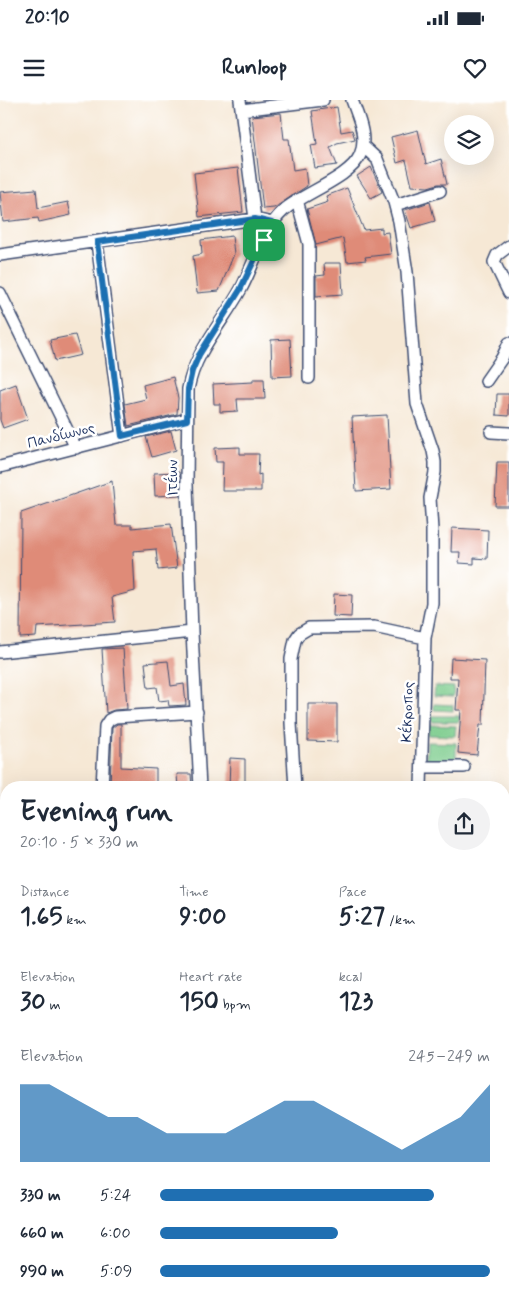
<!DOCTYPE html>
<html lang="en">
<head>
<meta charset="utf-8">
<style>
  :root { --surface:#fff; --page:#f2f2f3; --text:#1f2937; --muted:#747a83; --accent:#1f6fb2 }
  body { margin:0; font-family:Mynerve,sans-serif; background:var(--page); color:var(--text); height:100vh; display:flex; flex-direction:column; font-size:19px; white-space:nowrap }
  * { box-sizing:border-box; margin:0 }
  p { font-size:16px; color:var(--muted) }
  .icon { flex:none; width:28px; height:28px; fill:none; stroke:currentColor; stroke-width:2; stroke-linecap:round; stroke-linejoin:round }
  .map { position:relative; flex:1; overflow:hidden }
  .sheet { position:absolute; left:0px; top:681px; width:510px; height:519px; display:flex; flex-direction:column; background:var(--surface); border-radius:20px 20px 0 0; box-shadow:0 5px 20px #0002 }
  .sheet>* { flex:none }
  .controls { position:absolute; left:444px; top:15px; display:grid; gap:10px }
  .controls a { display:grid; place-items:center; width:50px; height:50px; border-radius:50%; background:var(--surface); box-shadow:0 5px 20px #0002; font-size:25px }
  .pin { position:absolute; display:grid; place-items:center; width:42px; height:42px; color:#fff; margin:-21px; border-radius:10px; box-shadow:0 2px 8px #0006 }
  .round { display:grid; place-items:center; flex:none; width:52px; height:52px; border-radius:26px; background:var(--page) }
  .summary { display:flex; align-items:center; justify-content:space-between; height:85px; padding:0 20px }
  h1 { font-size:28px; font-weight:800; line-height:38px }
  .stats { display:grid; grid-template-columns:repeat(3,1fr); gap:8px; height:85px; padding:5px 20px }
  .stats div { display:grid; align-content:center }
  .stats b { font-size:25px; font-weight:800 }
  .stats small { font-size:14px; font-weight:400 }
  .stats p { font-size:14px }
  .chart { height:140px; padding:10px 20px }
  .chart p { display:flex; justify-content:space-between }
  .chart svg { width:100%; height:90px; margin-top:5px; fill:var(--accent); opacity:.7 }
  ul { padding:0 20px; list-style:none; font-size:16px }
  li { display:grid; grid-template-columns:80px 60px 1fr; align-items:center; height:38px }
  li i { height:12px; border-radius:6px; background:var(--accent) }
  .status { display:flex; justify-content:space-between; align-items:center; height:35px; padding:0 25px; background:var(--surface); direction:ltr }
  .status svg { height:14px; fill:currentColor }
  header { display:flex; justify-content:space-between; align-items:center; height:65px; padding:0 20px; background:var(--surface); font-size:22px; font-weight:800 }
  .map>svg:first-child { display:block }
</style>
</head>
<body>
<div class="status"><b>20:10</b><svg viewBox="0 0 49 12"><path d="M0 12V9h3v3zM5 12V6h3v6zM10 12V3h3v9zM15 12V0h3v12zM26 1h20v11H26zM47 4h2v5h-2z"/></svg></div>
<header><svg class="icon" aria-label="menu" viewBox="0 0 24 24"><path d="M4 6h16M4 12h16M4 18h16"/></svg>Runloop<svg class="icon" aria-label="heart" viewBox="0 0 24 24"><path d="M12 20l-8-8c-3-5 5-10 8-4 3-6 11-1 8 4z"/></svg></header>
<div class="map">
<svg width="509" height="1199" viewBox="0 0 509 1199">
  <rect width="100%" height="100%" fill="#fff"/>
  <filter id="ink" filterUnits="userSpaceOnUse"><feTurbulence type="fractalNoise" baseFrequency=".02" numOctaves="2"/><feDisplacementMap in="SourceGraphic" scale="10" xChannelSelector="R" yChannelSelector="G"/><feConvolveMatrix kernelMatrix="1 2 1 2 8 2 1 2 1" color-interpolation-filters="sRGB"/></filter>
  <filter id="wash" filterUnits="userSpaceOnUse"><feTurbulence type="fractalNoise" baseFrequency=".0096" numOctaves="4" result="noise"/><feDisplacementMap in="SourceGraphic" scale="20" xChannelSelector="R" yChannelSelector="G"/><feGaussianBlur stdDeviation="1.12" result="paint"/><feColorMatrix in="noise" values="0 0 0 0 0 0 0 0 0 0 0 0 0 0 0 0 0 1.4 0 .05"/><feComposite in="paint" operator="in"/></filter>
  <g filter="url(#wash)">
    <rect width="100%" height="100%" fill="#f6e8d5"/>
    <path fill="#7dcc8d" stroke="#4c7e76" d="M435,586l19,1 -1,10 -19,-1z
      M434,604l19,1v6l-19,-1z
      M432,616h27v6h-27z
      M429,625l27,1 -1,10 -27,-1z
      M427,642l29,1v14l-5,5h-25z"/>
    <g id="blocks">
      <path fill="#df8b78" d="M337,7l4,25 11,-2 3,9 -18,4 -7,4 7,18 -22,3 -4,-23 6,-1 -5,-33z
        M281,13l3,26h5l4,31 12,-2 2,18 -33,22 -11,1 -11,-93z
        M418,30l8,34 15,-5 6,25h-9l-10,3 -16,-1 -6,-26 -9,3 -6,-26z
        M371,67l11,25 -11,6 -14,-22z
        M238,68l5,44 -44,5 -5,-44z
        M347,88l17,42 18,-2v5l6,-1 3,22 -26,3 1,3 -19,2 -4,-24 -27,7 -9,-36 21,-7 -2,-6z
        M36,89l2,19 30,-6 3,13 -32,7 -1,-4 -35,4 -3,-30z
        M430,102l5,19 -24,7 -6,-18z
        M232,136l2,18 -15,37 -22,2 -4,-37 9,-2 -1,-14z
        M324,163h17l2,31 -27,2v-20l9,-1z
        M75,235l6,20 -26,6 -5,-21z
        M290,239l2,37 -20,1 -1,-37z
        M173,277l5,21 -1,16 -49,12 -3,-22 21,-5 -3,-14z
        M253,279h11l1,20h-28l1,12 -18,1v-8h-6l-1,-20 40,-2z
        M16,284l12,35 -25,9 -3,-8v-30z
        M497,294h12v22l-13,-1z
        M387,315l4,74 -35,2 -4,-74z
        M171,331l5,19 -24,7 -6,-20z
        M240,347v7h19l-1,21 3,-1v17h-39l1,-29h-7l-1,-14z
        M497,362h12v44h-14z
        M179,372l1,23 -25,1 -1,-23z
        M112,381l4,44h16v3l39,-4 6,44 -19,2 -2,-21 -23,2 2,40 -23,6 3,25 -78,5 -1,10 -16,1 1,-125z
        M452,428l36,2 -1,29 -13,-1v6l-15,-1 1,-11h-9z
        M334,494l18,1 -1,22 -18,-1z
        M123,548l4,61 -13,1 -8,3 -4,-64z
        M451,558l34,2 -2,65h-3l-3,30 -19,-2 3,-43h-5l2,-32h-8z
        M168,561l3,25 13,-2 2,21 -17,1 -1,-6 -9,1 -2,-14 -9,1 -3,-25z
        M308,604h29v38l-29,-1z
        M117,624h4v43l35,2v19h-46l2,-60z
        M230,658l15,1v29h-16z
        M177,674h14l1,14h-14z"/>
    </g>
  </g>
  <g filter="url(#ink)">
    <use href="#blocks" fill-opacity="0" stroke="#3c4b70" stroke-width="1"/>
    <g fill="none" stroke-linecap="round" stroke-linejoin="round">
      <defs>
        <path id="street" d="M240,0l15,119
          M241,10l82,-10
          M363,46l14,13 17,43 5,19 8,51 10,132 16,47 2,11v10l-5,26 2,32v73l-7,35 -4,150
          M297,100l12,44v134
          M395,105l45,-14
          M97,142l25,194
          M509,146l-12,9 -3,7 15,31
          M0,155l255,-36 17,4
          M0,193l76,155
          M486,281l16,-23 7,-15
          M491,332l18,1
          M0,367l187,-48
          M0,552l192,-20
          M422,667h42
          M102,688l3,-62 4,-6 6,-3 82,-5
          M200,688l-8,-156 -5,-148 1,-95c7,-38 35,-67 53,-100 14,-26 21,-59 43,-79 20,-17 67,-33 76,-55 8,-18 -2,-38 -8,-55
          M295,688l-4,-65v-64l4,-19 4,-6 10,-6 65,-1 51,11
          M0,744h6
          M504,857l5,1
          M0,1172l6,2
          M504,1191l5,-1
          M79,1199l1,-5
          M150,1199v-5
          M378,1199l1,-5
          M477,1199l18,-5"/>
      </defs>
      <use href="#street" stroke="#3c4b70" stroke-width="14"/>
      <use href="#street" stroke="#fff" stroke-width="11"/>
    </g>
  </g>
  <g fill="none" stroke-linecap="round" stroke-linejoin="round" filter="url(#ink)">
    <defs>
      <path id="route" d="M255,119l17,4 -32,67 -41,65 -7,16 -4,18 -1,31 -65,16 -25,-194z"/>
    </defs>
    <use href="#route" stroke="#fff" stroke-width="10"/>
    <use href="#route" stroke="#1f6fb2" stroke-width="6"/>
  </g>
  <g text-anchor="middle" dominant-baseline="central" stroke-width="5" stroke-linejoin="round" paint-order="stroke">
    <g font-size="15" fill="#1b2f5e" stroke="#fff">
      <text transform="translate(61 336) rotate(-14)">Πανδίωνος</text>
      <text transform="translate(173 378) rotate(-90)">Ιτέων</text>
      <text transform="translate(408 612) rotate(-88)">Κέκροπος</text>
    </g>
  </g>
</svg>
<div class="controls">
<a><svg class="icon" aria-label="layers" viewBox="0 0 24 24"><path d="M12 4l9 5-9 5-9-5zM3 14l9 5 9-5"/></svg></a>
</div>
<div class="pin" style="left:264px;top:140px;background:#1e9e55"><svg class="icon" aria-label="arrive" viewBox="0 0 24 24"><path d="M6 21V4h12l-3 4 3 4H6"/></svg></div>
<section class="sheet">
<div class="summary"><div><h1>Evening run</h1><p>20:10 · 5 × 330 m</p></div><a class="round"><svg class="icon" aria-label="share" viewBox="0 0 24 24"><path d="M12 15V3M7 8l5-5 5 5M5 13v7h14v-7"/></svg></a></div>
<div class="stats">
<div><p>Distance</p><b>1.65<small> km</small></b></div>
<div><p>Time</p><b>9:00</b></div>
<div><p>Pace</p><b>5:27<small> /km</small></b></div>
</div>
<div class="stats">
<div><p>Elevation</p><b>30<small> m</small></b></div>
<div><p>Heart rate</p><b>150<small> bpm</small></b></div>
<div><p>kcal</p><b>123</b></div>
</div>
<div class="chart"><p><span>Elevation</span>245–249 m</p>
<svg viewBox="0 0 160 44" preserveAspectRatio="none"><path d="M0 44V6L10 6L20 14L30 22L40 22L50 30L60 30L70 30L80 22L90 14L100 14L110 22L120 30L130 38L140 30L150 22L160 6V44z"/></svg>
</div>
<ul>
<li><b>330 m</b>5:24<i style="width:83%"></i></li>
<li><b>660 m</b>6:00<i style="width:54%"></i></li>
<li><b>990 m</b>5:09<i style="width:100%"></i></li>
</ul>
</section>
</div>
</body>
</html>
